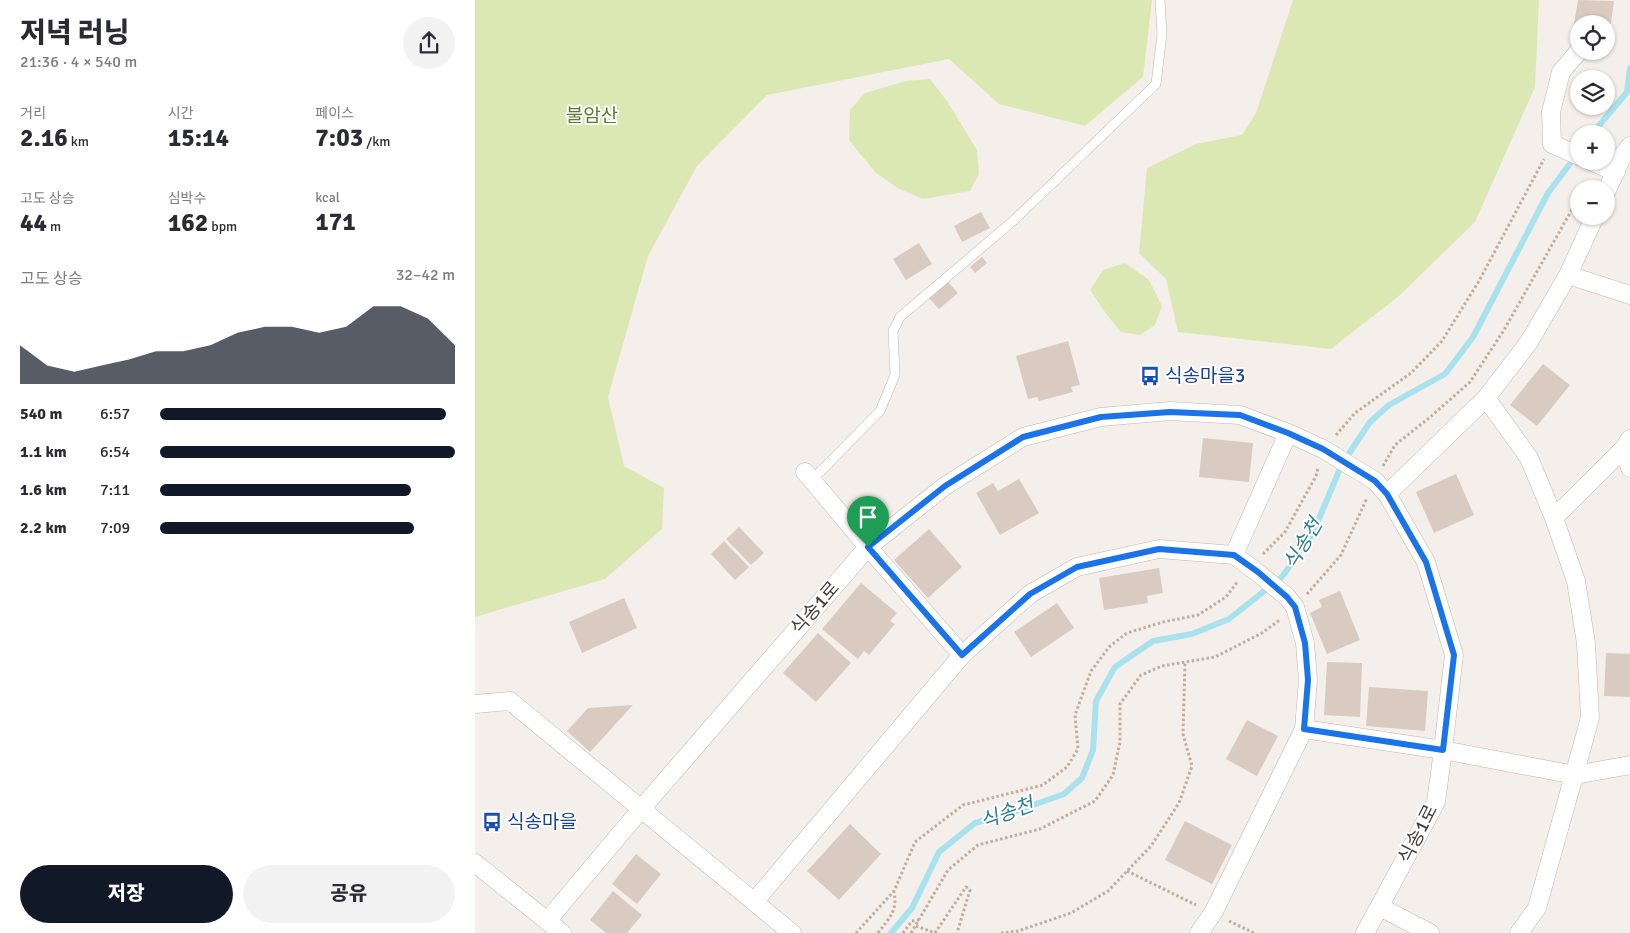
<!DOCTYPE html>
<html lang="ko">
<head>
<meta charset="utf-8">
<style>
  :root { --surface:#fff; --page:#f2f2f3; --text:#2b2b33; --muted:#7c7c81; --accent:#111827 }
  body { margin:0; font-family:Signika,"Noto Sans KR",sans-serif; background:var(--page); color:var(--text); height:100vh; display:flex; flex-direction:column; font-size:19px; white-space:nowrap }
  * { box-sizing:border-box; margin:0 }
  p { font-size:16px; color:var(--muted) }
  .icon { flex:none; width:28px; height:28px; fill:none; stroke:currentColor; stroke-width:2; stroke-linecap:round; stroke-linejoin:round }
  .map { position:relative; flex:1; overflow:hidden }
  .panel { display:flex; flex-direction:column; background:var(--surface); width:475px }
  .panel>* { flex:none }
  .fabs { position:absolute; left:1095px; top:15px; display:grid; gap:10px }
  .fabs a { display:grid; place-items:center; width:45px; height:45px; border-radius:50%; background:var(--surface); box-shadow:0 1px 4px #0004; font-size:25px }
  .pin { position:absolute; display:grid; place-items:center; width:42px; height:42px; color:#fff; margin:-51px -21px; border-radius:50% 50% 50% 0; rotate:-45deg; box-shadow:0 0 5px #0007 }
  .pin .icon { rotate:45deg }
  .round { display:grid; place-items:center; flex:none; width:52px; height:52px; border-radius:26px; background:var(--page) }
  .overview { display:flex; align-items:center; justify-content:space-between; height:85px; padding:0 20px }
  h1 { font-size:28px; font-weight:800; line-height:38px }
  .metrics { display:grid; grid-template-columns:repeat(3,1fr); gap:8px; height:85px; padding:5px 20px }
  .metrics div { display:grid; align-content:center }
  .metrics b { font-size:25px; font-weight:800 }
  .metrics small { font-size:14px; font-weight:400 }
  .metrics p { font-size:14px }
  .chart { height:140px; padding:10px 20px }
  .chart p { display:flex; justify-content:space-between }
  .chart svg { width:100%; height:90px; margin-top:5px; fill:var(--accent); opacity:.7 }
  .primary-button { display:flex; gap:10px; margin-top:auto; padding:10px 20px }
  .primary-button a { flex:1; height:58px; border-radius:30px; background:var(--accent); color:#fff; font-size:20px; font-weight:800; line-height:58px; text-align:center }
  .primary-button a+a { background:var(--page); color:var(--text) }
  ul { padding:0 20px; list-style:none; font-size:16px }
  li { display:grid; grid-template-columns:80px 60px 1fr; align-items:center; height:38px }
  li i { height:12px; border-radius:6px; background:var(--accent) }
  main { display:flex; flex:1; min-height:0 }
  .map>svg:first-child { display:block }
</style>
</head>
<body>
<main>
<section class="panel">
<div class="overview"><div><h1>저녁 러닝</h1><p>21:36 · 4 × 540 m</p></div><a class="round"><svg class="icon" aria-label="share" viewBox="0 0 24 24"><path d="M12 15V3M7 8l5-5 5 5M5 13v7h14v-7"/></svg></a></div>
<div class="metrics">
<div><p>거리</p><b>2.16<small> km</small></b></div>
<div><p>시간</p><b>15:14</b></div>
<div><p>페이스</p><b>7:03<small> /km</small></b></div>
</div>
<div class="metrics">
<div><p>고도 상승</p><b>44<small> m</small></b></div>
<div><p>심박수</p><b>162<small> bpm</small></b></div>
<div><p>kcal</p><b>171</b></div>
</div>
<div class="chart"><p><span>고도 상승</span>32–42 m</p>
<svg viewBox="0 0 160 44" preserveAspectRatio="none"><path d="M0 44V25L10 35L20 38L30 35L40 32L50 28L60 28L70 25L80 19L90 16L100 16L110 19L120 16L130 6L140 6L150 12L160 25V44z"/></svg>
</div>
<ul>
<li><b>540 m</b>6:57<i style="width:97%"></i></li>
<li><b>1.1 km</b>6:54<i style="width:100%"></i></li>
<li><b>1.6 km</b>7:11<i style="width:85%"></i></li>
<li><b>2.2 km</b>7:09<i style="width:86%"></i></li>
</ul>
<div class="primary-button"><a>저장</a><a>공유</a></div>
</section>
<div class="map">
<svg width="1155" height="933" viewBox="0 0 1155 933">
  <rect width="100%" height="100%" fill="#f4efea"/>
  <path fill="#dce8b4" d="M0,0h677l-9,77 -58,49 -86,-22 -50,-45 -182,36 -70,71 -49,90 -40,141 16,69 40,22 -2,41 -57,50 -130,38z
    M818,0h246l-4,87 -60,135 -76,74 -68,53 -153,-17 -12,-53 -27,-26 8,-85 49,-24 46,-9 14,-22z
    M455,79l17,22 30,49 2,24 -9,17 -47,8 -24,-10 -24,-17 -26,-32 1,-30 15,-17 41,-12z
    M650,263l24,17 13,26 -7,19 -15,10 -19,-3 -14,-17 -17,-25 13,-20z"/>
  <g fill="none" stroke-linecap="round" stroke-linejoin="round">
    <path stroke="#a8e2ef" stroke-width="6" d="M1117,134l35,-42 3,-24
      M416,933l21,-25 27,-56 36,-29 47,-14 42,-15 18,-16 11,-28 3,-49 19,-34 38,-26 39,-7 37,-15 53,-42 31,-44 29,-69 28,-42 19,-17 56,-31 28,-37 75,-144 27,-36"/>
  </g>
  <path fill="#d9cbc2" d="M1103,0l36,1 -5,35 -3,-1v-11h-27v7l-6,-1z
    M506,212l9,16 -28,14 -8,-16z
    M444,243l13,21 -26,16 -13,-21z
    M507,257l5,6 -12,10 -5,-6z
    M473,282l10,11 -19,16 -10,-11z
    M593,341l12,44 -9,2 2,5 -34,9 -2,-4 -9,2 -12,-43z
    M1068,364l27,21 -33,41 -27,-21z
    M728,438l50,5 -4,39 -50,-5z
    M981,474l18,41 -40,18 -18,-41z
    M544,479l20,34 -39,22 -24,-42 17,-10 5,8z
    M264,527l25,26 -13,12 -25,-26z
    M454,529l33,38 -34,31 -34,-38z
    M249,541l25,26 -14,13 -24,-26z
    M684,568l4,25 -16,3 1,7 -44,7 -5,-32z
    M386,583l36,30 -7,8 5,3 -26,31 -5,-4 -6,8 -36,-30z
    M865,591l20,49 -33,14 -17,-41 12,-6 -3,-7z
    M149,598l13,30 -55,25 -13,-31z
    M582,603l17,25 -43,29 -17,-25z
    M343,633l33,30 -35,39 -33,-29z
    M1131,653l24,1v43l-26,-1z
    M852,662l35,1 -2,54 -36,-2z
    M894,687l59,4 -3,40 -59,-5z
    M158,705l-43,47 -23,-21 21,-23z
    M772,720l31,16 -21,40 -31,-17z
    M710,821l47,24 -20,39 -47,-24z
    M375,824l31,30 -42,46 -32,-29z
    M161,854l25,20 -24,30 -25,-20z
    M138,891l29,24 -15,18h-21l-16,-13z"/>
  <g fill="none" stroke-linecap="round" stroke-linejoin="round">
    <defs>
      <path id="service" d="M337,480l68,-69 15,-36 -2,-44 7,-14 113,-96 143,-137 6,-50 -2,-34"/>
      <path id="minor" d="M1104,156l-27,-12 -1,-32 10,-40 18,-21
        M1115,161l26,11
        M1131,192l17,-37 7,-9
        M1093,275l62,20
        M1011,398l43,-56 39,-67 27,-59
        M1149,448l6,20
        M330,472l63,75 94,108
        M912,494l99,-96 43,60 25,60 22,63 10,62 4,75 -53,190 -18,25
        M1079,518l70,-70 6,-9
        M759,555l54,-122
        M0,704l35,-3 282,232
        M829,729l139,21 132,25 55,-10
        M0,863l87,70
        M279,902l208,-247 68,-61 47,-27 82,-18 75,6 24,18 29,24 8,10 10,36 3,37 -4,49 -91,184 -14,20
        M905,907l50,26
        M72,921l95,-113 226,-261 77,-61 78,-49 78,-20 69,-6 70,4 48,18 35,16 52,32 12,13 39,68 28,93 -11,95 -7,52 -71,131"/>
    </defs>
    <use href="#service" stroke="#c0b5ac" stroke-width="10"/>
    <use href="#minor" stroke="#c0b5ac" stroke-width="19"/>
    <path stroke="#c1ad9e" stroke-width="3" stroke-dasharray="2.5 2.5" stroke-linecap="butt" d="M861,435l19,-22 56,-40 31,-32 37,-60 65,-122
      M908,466l12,-21 34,-27 41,-36 34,-52 75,-133
      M788,554l22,-22 31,-56 2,-8
      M832,594l34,-39 26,-57
      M652,871l69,34
      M754,921l25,12
      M441,926l19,7
      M381,933l38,-42 21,-49 48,-37 80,-20 24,-18 11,-18 -3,-34 16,-44 18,-24 18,-14 36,-11 35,-7 28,-18 12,-16
      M403,933c11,-15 20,-22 16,-41
      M428,933l9,-12 7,-1
      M436,933l37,-63 30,-25 62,-16 55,-28 18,-26 7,-33v-38l21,-29 21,-9 53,-9 47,-24 19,-14
      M460,933l31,-46 4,3 -13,43
      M526,933l17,-2 53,-18 37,-22 43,-45 28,-43 13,-37 -9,-32 2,-71"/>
    <use href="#service" stroke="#fff" stroke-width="9"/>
    <use href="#minor" stroke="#fff" stroke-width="18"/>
  </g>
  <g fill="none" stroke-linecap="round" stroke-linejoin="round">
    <defs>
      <path id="route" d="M695,412l70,3 48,18 35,16 52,32 12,13 39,68 28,93 -11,95 -139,-21 4,-49 -3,-37 -10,-36 -8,-10 -29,-25 -24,-17 -75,-6 -82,18 -47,27 -68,61 -94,-108 77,-61 78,-49 78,-20z"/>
    </defs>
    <use href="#route" stroke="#fff" stroke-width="10"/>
    <use href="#route" stroke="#1a73e8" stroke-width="6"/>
  </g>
  <defs>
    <symbol id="bus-bare" viewBox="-9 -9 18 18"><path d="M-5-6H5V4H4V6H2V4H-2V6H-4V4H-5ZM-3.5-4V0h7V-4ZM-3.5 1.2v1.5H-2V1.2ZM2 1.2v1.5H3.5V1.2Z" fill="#1a4fb4" stroke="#fff" stroke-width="2.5" paint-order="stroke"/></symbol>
  </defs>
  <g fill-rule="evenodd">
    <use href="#bus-bare" x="661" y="362" width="28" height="28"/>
    <use href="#bus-bare" x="3" y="808" width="28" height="28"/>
  </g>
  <g text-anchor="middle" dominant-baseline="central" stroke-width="4" stroke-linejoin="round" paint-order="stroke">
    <g font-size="19" fill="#5a7a2c" stroke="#fff">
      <text x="117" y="116">불암산</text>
    </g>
    <g font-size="19" fill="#164399" stroke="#fff" text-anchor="start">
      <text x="690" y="376">식송마을3</text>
      <text x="32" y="822">식송마을</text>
    </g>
    <g font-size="19" fill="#483e38" stroke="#fff">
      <text transform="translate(340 608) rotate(-49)">식송1로</text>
      <text transform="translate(943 834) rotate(-63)">식송1로</text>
    </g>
    <g font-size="20" font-style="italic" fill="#2b7e93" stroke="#fff">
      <text transform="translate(828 544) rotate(-59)">식송천</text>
      <text transform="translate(532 813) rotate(-20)">식송천</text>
    </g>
  </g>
</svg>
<div class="fabs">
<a><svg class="icon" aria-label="locate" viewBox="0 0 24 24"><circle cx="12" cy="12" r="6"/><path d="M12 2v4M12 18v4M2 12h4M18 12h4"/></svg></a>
<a><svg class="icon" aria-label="layers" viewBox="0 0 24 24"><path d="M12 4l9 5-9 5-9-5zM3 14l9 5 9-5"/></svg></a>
<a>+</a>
<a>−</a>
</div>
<div class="pin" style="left:393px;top:547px;background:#1e9e55"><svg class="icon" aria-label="arrive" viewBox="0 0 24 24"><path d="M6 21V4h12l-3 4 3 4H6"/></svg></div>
</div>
</main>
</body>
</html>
